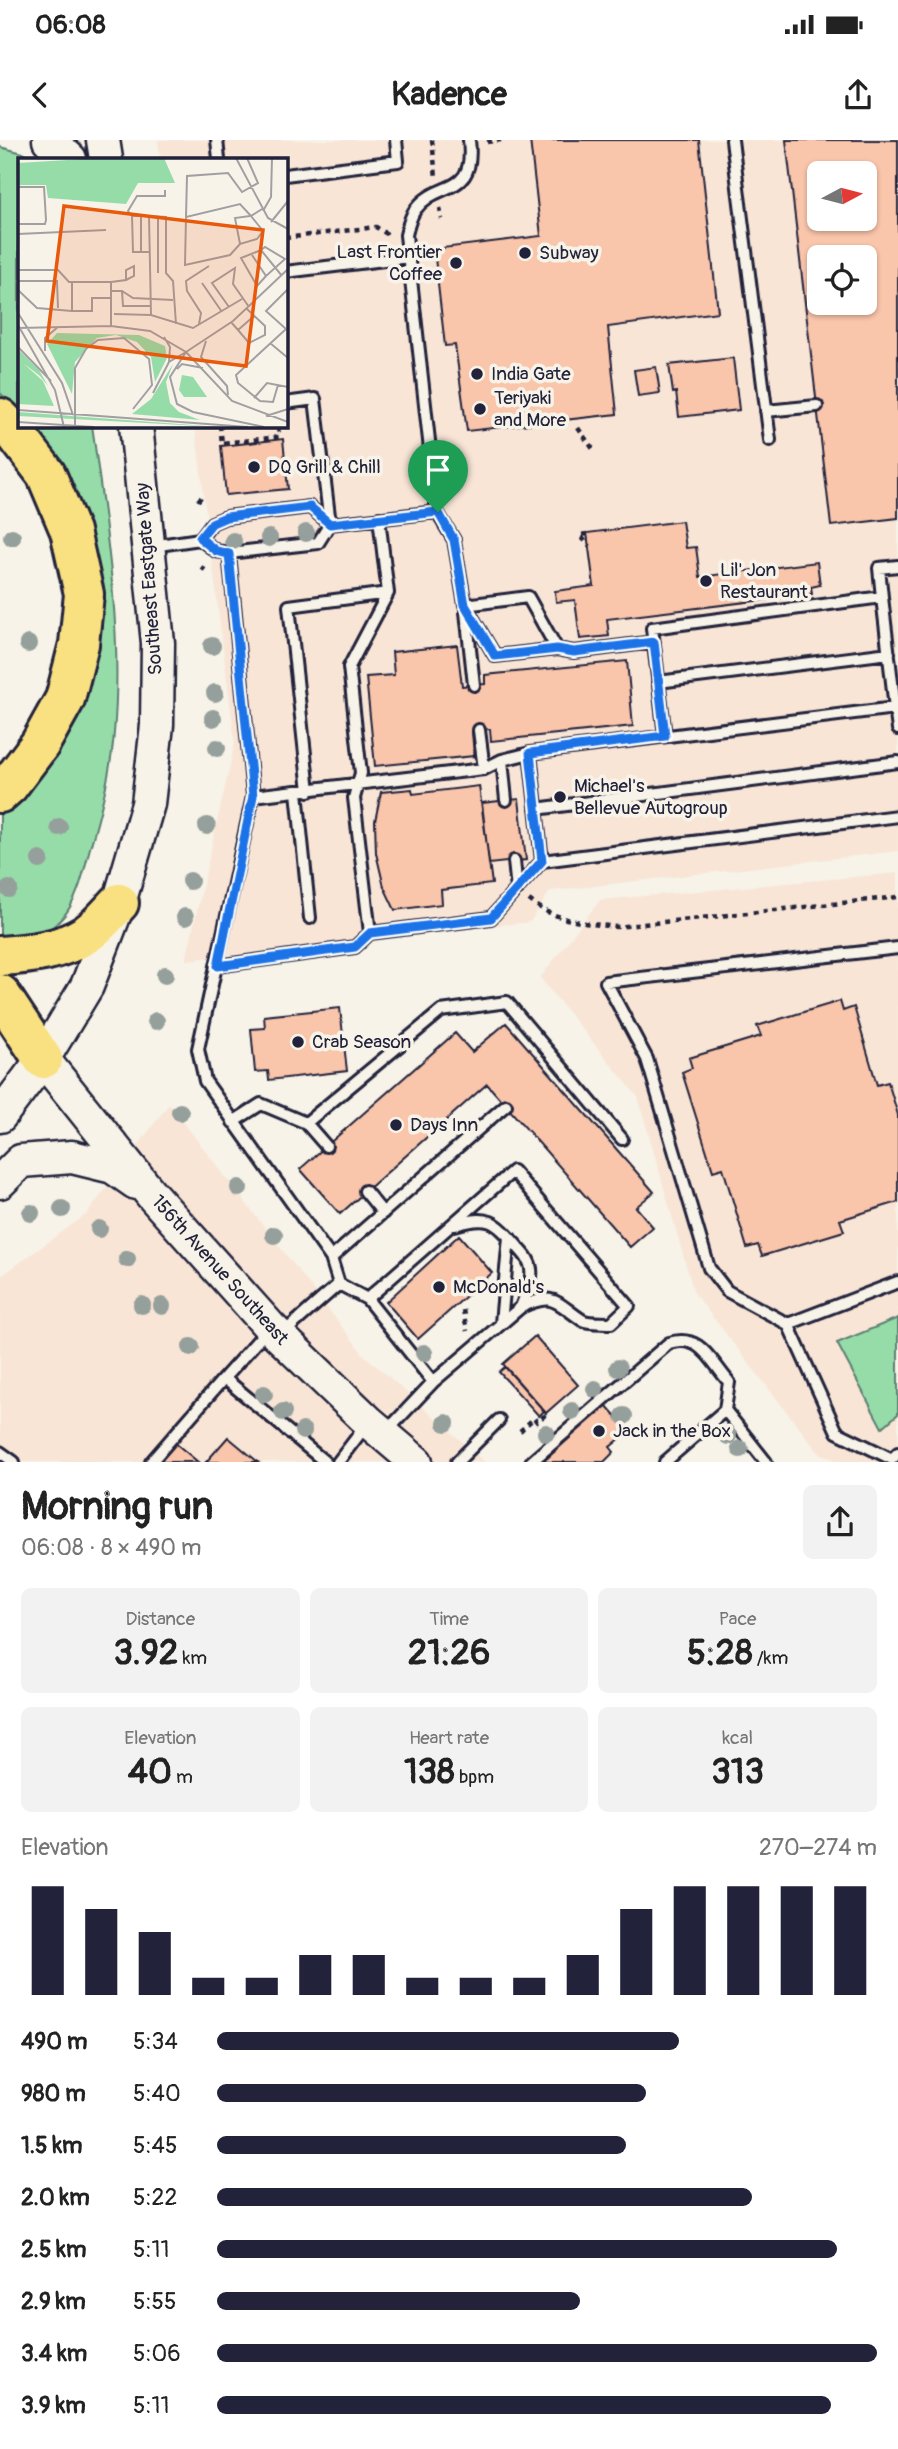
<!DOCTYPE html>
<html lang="en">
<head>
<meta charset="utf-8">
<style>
  :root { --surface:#fff; --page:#f2f2f2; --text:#222; --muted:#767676; --accent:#22223b }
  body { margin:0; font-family:Pangolin,sans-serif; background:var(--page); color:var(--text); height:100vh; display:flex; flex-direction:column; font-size:26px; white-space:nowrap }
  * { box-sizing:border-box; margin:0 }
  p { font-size:23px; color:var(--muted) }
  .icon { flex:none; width:38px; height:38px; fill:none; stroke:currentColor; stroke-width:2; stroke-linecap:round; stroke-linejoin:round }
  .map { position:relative; height:1322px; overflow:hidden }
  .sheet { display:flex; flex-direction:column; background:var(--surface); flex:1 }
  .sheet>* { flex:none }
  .needle { width:46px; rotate:83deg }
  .controls { position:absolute; left:807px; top:21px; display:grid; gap:14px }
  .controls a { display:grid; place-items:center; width:70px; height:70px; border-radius:10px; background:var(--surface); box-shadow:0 2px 5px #0004; font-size:35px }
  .pin { position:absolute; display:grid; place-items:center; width:60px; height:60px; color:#fff; margin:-72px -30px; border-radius:50% 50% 50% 0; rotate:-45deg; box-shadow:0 0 7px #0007 }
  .pin .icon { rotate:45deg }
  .round { display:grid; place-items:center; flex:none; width:74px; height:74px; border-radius:10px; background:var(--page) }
  .headline { display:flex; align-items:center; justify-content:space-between; height:119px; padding:0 21px }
  h1 { font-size:38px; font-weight:700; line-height:52px }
  .stats { display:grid; grid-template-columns:repeat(3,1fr); gap:10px; height:119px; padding:7px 21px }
  .stats div { display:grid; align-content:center; border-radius:10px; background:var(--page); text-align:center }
  .stats b { font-size:35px; font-weight:700 }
  .stats small { font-size:19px; font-weight:400 }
  .stats p { font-size:19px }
  .chart { height:196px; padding:14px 21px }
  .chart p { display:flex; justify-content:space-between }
  .chart svg { width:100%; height:126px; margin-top:7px; stroke:var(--accent); stroke-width:6 }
  ul { padding:0 21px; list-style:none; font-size:23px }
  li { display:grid; grid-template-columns:112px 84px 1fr; align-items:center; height:52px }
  li i { height:18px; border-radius:9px; background:var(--accent) }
  .status { display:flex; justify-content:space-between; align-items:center; height:49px; padding:0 35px; background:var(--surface); direction:ltr }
  .status svg { height:19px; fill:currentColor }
  header { display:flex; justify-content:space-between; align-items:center; height:91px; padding:0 21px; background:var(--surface); font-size:32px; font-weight:700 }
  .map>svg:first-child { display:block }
</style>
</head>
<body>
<div class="status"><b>06:08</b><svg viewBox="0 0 49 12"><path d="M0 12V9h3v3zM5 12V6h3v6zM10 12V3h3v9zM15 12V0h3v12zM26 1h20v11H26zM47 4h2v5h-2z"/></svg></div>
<header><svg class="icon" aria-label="back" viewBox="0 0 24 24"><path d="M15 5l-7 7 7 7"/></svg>Kadence<svg class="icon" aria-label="share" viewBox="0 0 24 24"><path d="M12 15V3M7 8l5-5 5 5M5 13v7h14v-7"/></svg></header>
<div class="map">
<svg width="898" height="1322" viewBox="0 0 898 1322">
  <rect width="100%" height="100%" fill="#f7f3e8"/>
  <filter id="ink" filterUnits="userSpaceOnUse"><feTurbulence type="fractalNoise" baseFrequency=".0143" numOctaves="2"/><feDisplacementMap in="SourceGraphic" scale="14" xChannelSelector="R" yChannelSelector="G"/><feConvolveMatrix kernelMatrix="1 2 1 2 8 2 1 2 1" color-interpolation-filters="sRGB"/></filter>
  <g filter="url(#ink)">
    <path fill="#f8e5d6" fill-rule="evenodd" d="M158,0h740v711l-348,40 -20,31 -344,38 49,-217 -40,-318h90v-266h-125zM819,33h45v46h-45zM819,117h45v46h-45z
      M898,733v589h-58l-21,-9 -125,-160 -56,-196 -98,-119 60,-78z
      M169,964l194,250 122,108h-485v-185l87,-63z"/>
    <path fill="#96dca9" stroke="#5c7f72" stroke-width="2" d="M0,7l23,6 10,6h-14v252l-19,-18z
      M34,285h58c14,102 31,206 22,308 -3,39 -13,78 -24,115 -6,22 -12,52 -27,69 -14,19 -41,20 -63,24v-128l19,-15 79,-210 -8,-57 -12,-34 -16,-33z
      M898,1178v96l-16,14 -45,-85z"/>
    <path fill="#f9c5ab" stroke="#22223b" stroke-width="2" fill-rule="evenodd" d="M530,0h169l19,172 -110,15 9,87 -150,17 -12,-86 -10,1 -11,-97 107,-13z
      M786,0h112v378l-67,8zM819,33h45v46h-45zM819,117h45v46h-45z
      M733,218l6,52 -60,7 -3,-25 -3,1 -4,-28z
      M656,227l4,26 -22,3 -4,-26z
      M283,299l5,50 -62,6 -5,-49z
      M682,381l4,27 10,-1 4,30 117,-15 3,23 -9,2 1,7 -205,25 2,17 -29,3 -5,-39 -19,2 -1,-11 39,-5 -7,-53z
      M457,505l5,41 23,-2v-9l142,-14 6,65 -142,15 -1,-12 -18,2 2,25 -99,10 -9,-89 28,-2 -2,-23z
      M479,646l13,98 -51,6 1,14 -47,6 -11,-23 -8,-34 -1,-32 6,-29 31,-3 1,5z
      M519,659l7,61 -37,4 -7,-61z
      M840,861l3,10 11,-4 23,78 11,-3 10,33v87l-58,18 4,11 -82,25 -4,-11 -11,3 -24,-80 -10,3 -31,-99 10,-4 -3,-10 72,-22 -4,-10z
      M340,868l7,63 -78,9 -1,-9 -13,1 -4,-43 14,-1 -1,-12z
      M506,883l148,169 -18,15 17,20 -23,20 -143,-163 -147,130 -40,-45 155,-136 17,19z
      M459,1095l33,38 -74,66 -32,-37z
      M535,1196l43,49 -32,28 -43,-49z
      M505,1227l39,44 -5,5 -40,-44z
      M606,1265l20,23 -8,7 3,3 -11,9 4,5 -10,10h-61z
      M228,1297l30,25h-52z
      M174,1302l24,20h-38l-2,-2z"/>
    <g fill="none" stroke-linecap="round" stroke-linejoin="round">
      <defs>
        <path id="lane" d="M217,0l2,19
          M732,0l38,300
          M285,35l113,-14 -2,-21
          M285,132l124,-15
          M766,271l51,-5
          M200,399l16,12 13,2 89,-10 12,-19 -15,-125 -30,4
          M152,406l48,-7 12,-16 14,-6 84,-10 20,17 107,-12
          M229,413l24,243 -55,253 7,32 126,177 8,26 28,15 66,83
          M882,457l-3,-29 19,-2
          M465,465l30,51 62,-7 -29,-52 -63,8 -11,-65 -17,-28 -31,-277c2,-8 4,-18 9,-25 23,-32 61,-11 54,-70
          M466,472l8,73
          M557,509l17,3 80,-10
          M658,542l231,-29
          M479,590l5,39
          M665,596l-13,-108 230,-31 13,111
          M530,613l12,108
          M502,620l4,40
          M309,651l-20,-185 99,-13
          M297,652l13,126
          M253,656l231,-27 18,-9 28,-7 365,-45 3,21
          M536,669l362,-47
          M514,721l3,29
          M370,793l-16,-135 7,-25 -12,-106 39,-74 -9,-75
          M217,826l138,-19 15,-14 121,-15 51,-57 356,-45
          M233,982l28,-18 45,19 135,-112 66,-9 115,137
          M306,983l20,23
          M365,1051l18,22
          M455,1085c34,-11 40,-4 62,21 6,7 13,13 14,23 2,13 -6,27 -10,38
          M331,1118l175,-153
          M898,1142l-110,42 49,108 55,27 6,-6
          M367,1159l146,-128 116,135 -18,17c-9,-1 -22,1 -29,-3 -26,-17 -27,-29 -61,-13l-88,75 -47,50
          M501,1183l8,-86
          M788,1184l-61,-33 -18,-23 -62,-209 -41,-77 292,-34
          M268,1189l-44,49 101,84
          M281,1195l58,-51
          M725,1270l41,52
          M0,1312l14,10
          M151,1322l73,-84
          M338,1322l29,-38
          M457,1322l42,-42
          M531,1322l138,-119c31,-10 41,17 60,39l-4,28 -60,52"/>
        <path id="secondary" d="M49,0l21,19
          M103,0l3,19
          M43,919l108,135 119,133 99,95 47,40
          M0,976l43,-57 44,-73 32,-83 29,-99 9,-79 1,-82 -22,-218
          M0,1042l21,-21 51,-4 41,10 23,16"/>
        <path id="highway" d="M0,278l14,14 32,42 24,57 14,63 -5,50 -14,55 -25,45 -31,41 -9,8
          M0,816c31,-2 60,-5 87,-22 12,-8 22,-21 32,-31
          M0,854l43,65"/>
      </defs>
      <use href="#lane" stroke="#22223b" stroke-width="16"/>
      <use href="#secondary" stroke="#22223b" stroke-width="37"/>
      <use href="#highway" stroke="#22223b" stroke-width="44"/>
      <path stroke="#22223b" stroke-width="4.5" stroke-dasharray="5 5" stroke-linecap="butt" d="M432,0l4,37
        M487,2l14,-2
        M440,68l2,11
        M285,98l91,-11 14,9
        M220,285l2,18 57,-6 -1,-12
        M578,288l15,21
        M198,361l3,-4
        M587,394l-7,1 9,11
        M201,427l4,3
        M529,760c26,21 55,23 87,27l282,-30
        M463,1170l4,21
        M520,1291l14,-13 3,4 7,-6 -3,-3"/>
      <use href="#lane" stroke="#f7f3e8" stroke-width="10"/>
      <use href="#secondary" stroke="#f7f3e8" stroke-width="32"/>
      <use href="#highway" stroke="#f9e181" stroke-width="38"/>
    </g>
    <g fill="#959f9b">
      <circle cx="306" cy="393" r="9"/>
      <circle cx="12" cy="397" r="9"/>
      <circle cx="269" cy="398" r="9"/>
      <circle cx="233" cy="401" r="9"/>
      <circle cx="28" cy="504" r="9"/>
      <circle cx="212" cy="506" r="9"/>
      <circle cx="215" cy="553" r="9"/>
      <circle cx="213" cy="578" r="9"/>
      <circle cx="217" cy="608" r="9"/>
      <circle cx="207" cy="686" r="9"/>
      <circle cx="59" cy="687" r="9"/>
      <circle cx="40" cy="720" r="9"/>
      <circle cx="190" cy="741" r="9"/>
      <circle cx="9" cy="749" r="9"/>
      <circle cx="185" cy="777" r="9"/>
      <circle cx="165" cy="835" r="9"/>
      <circle cx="156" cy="881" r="9"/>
      <circle cx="180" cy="972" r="9"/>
      <circle cx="239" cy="1048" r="9"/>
      <circle cx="62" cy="1069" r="9"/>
      <circle cx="31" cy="1073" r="9"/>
      <circle cx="99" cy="1089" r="9"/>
      <circle cx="274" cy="1095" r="9"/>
      <circle cx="127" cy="1119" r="9"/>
      <circle cx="142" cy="1165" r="9"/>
      <circle cx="162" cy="1166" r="9"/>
      <circle cx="191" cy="1207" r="9"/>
      <circle cx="424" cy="1213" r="9"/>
      <circle cx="618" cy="1228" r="9"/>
      <circle cx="595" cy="1249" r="9"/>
      <circle cx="264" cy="1254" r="9"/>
      <circle cx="572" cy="1271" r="9"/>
      <circle cx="283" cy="1272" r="9"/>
      <circle cx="624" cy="1276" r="9"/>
      <circle cx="446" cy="1283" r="9"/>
      <circle cx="303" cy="1291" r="9"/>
      <circle cx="546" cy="1293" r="9"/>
      <circle cx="728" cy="1296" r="9"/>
      <circle cx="740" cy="1309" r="9"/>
    </g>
  </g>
  <g fill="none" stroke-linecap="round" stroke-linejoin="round" filter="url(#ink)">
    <defs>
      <path id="route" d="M310,367l20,17 108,-12 16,28 11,65 30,51 62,-7 17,3 80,-10 11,94 -135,17 12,108 -51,57 -121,15 -15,14 -137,19 35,-170 -24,-242 -13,-3 -16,-13 12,-15 14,-6z"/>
    </defs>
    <use href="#route" stroke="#fff" stroke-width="14"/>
    <use href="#route" stroke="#1a73e8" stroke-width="9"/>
  </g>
  <g fill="#22223b" stroke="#f7f3e8" stroke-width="2.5">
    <circle cx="525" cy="113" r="7"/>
    <circle cx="456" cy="123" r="7"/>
    <circle cx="477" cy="234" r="7"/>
    <circle cx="480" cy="269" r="7"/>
    <circle cx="254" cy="327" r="7"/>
    <circle cx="706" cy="441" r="7"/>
    <circle cx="560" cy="657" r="7"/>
    <circle cx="298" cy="902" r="7"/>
    <circle cx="396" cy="985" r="7"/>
    <circle cx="439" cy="1147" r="7"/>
    <circle cx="599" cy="1291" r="7"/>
  </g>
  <g text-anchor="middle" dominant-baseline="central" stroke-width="7" stroke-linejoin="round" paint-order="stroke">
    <g font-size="19" fill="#22223b" stroke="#f7f3e8" text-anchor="start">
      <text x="442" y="112" text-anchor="end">Last Frontier<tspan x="442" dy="22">Coffee</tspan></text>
      <text x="539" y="113">Subway</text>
      <text x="491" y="234">India Gate</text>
      <text x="494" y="258">Teriyaki<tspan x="494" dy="22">and More</tspan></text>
      <text x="268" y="327">DQ Grill &amp; Chill</text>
      <text x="720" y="430">Lil' Jon<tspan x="720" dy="22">Restaurant</tspan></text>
      <text x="574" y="646">Michael's<tspan x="574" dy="22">Bellevue Autogroup</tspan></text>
      <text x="312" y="902">Crab Season</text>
      <text x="410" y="985">Days Inn</text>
      <text x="453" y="1147">McDonald's</text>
      <text x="613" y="1291">Jack in the Box</text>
    </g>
    <g font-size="19" fill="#22223b" stroke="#f7f3e8">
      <text transform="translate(149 439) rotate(-94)">Southeast Eastgate Way</text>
      <text transform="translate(220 1130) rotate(48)">156th Avenue Southeast</text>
    </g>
  </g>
  <g transform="translate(18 18)">
    <rect width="270" height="270" fill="#f7f3e8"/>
    <path d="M83,0h63l11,25h-37l-12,21 -78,-6 -2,-13h-28v-22zM39,175l82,2 26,11 2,12 -12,24 -4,-25 -14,-15 -21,-7 -19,3 -22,24 -3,32 -25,-50zM0,191l21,21 9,16 -8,-10 -17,-13 20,18 11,25 -36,-2zM155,206l-7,18 4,21 9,9 21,8 -68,-6 19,-15zM164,217l11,2 14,20h-23l-5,-7zM0,254l201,15 -201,-11z" fill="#96dca9"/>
    <path fill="none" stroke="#a29fa3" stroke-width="2" d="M218,0l32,60 20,11M0,29h26l2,33 -1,4h-27M245,53l8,-14 1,-39M114,58l-4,-5 9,-15h28v-6M123,58v36M131,58h-17l1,36h16M140,58v57M232,58l-15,2 5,26 17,-5 6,-8 -12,-15 11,-7M168,59l1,-41 41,-3 14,19 16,-9 -11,-25M253,64l17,-21M0,76l88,-4M222,86l-10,11 -45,10 1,-48 54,-13 11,12M234,97l14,21 19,-17 -20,-12 -4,3M0,112h40l11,12h42l15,-2v-10l8,-4v10l-8,4M248,118l-9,10 -16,-28 20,-8 21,26M0,123h39l1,27M54,124v29h20v-13h19M184,125l20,29M0,132l19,18 35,3M93,133h11l11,7 40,2M104,133l1,15h28M93,140v28M211,149l-17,-24 23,-15 -2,16 16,23M0,155l44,70 11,32M96,156l37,1 42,13 49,-29M133,157l-2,-99 17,1v56l7,8 3,43M93,160v-36M213,164l7,8 16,-14M181,166l2,-11 -14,-22 -1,-10 23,-15M0,167l37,65 9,37M0,170l93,-2 39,5 36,21 46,49 56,21M268,171l-20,-18 22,-22M220,172l11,13 16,-8v-9l-18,-17M146,179l6,10 -1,15M188,183l-5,16 26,29 1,9M252,185l18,15M0,189l33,34M27,193v-13l13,-11M168,194l47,-31 55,-52M168,194l-16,25 7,27 16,8 71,15M159,211l5,-5 21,4M260,227l-5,17 -13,-1 -22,-18 -2,-8 50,-46M135,235l16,-31 17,-10M236,240l13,-15 21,4M0,252l230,17M248,258l22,-7M0,264l76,5M57,269v-59l11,-19 12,-9 26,-2 25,21 3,26 -19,24"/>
    <path fill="#e8590c" fill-opacity="0.15" stroke="#e8590c" stroke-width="3.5" d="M46,48l199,24 -17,136 -199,-25z"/>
    <rect width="270" height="270" fill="none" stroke="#22223b" stroke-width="3.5"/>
  </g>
</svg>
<div class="controls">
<a><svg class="needle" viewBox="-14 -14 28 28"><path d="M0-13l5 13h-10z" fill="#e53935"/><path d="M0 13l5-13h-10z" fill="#767676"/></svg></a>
<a><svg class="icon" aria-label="locate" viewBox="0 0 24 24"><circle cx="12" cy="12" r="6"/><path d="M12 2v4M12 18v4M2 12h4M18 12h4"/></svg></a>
</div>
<div class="pin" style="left:438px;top:372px;background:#1e9e55"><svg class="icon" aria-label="arrive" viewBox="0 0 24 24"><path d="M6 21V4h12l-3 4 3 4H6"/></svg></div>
</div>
<section class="sheet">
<div class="headline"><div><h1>Morning run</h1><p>06:08 · 8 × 490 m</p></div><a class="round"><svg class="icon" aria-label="share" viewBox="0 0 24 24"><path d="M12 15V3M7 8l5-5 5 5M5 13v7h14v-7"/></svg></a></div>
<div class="stats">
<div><p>Distance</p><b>3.92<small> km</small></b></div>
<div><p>Time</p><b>21:26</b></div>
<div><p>Pace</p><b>5:28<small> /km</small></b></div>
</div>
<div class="stats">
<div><p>Elevation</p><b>40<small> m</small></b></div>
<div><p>Heart rate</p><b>138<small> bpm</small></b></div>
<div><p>kcal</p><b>313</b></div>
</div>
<div class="chart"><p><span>Elevation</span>270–274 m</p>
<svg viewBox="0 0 160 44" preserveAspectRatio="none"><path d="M5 44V6M15 44V14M25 44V22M35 44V38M45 44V38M55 44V30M65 44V30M75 44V38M85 44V38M95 44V38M105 44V30M115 44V14M125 44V6M135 44V6M145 44V6M155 44V6"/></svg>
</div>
<ul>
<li><b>490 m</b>5:34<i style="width:70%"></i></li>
<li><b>980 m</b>5:40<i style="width:65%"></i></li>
<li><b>1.5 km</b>5:45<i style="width:62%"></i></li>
<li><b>2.0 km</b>5:22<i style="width:81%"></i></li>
<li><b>2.5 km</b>5:11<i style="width:94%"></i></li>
<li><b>2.9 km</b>5:55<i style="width:55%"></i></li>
<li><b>3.4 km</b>5:06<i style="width:100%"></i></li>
<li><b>3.9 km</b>5:11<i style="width:93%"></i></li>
</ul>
</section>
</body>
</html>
